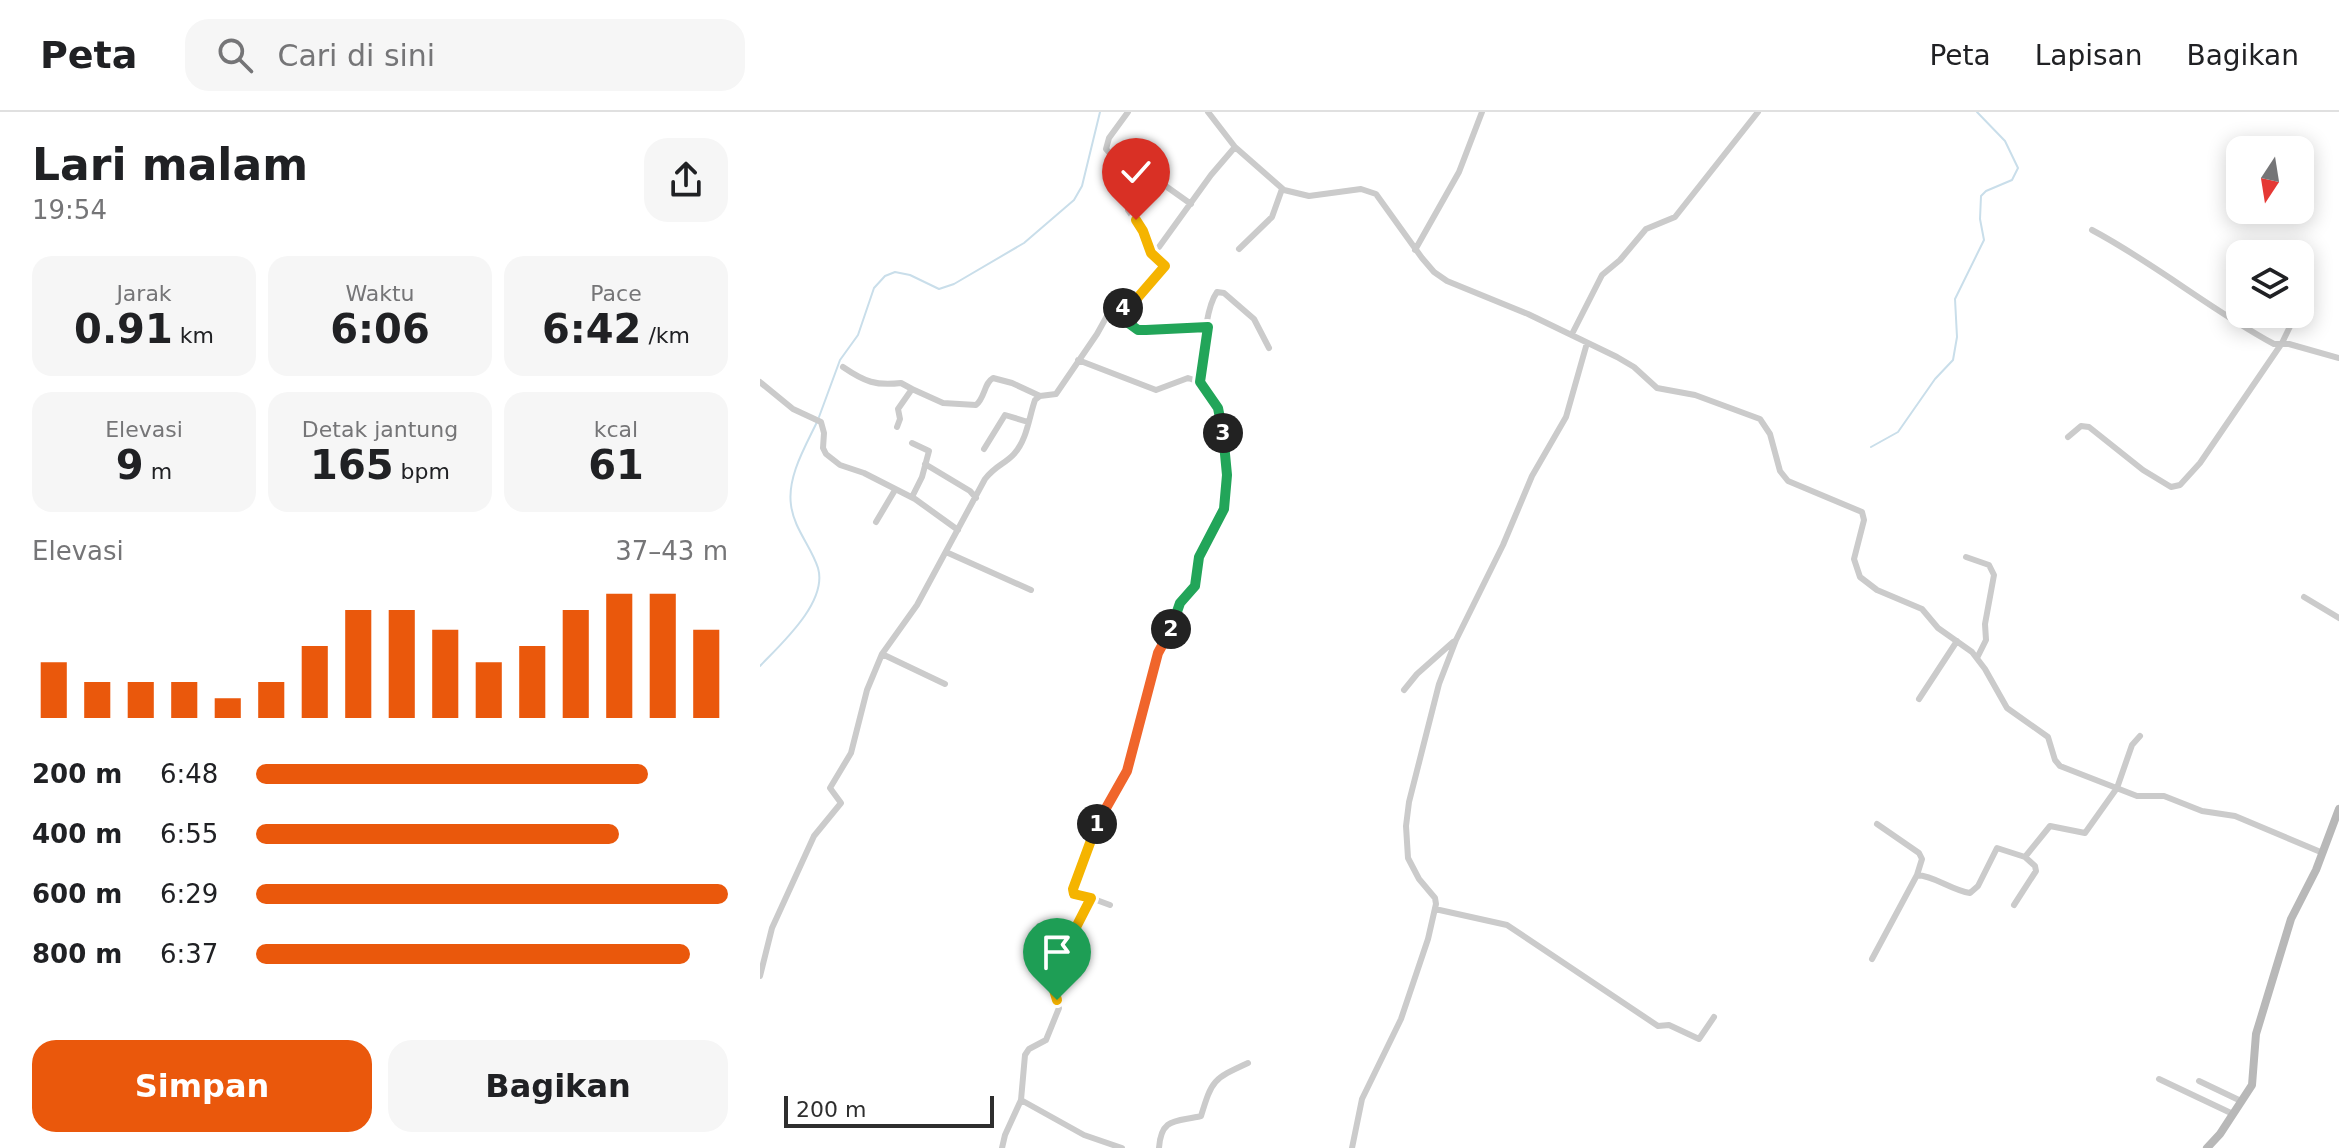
<!DOCTYPE html>
<html lang="id">
<head>
<meta charset="utf-8">
<style>
  :root { --surface:#fff; --page:#f6f6f6; --text:#202124; --muted:#757577; --line:#e0e0e0; --accent:#ea580c }
  body { margin:0; font-family:"DejaVu Sans",sans-serif; background:var(--page); color:var(--text); height:100vh; display:flex; flex-direction:column; font-size:30px; white-space:nowrap }
  * { box-sizing:border-box; margin:0 }
  p { font-size:26px; color:var(--muted) }
  .icon { flex:none; width:44px; height:44px; fill:none; stroke:currentColor; stroke-width:2; stroke-linecap:round; stroke-linejoin:round }
  .map { position:relative; flex:1; overflow:hidden }
  .drawer { display:flex; flex-direction:column; background:var(--surface); width:760px }
  .drawer>* { flex:none }
  .needle { width:52px; rotate:192deg }
  .tools { position:absolute; left:1466px; top:24px; display:grid; gap:16px }
  .tools a { display:grid; place-items:center; width:88px; height:88px; border-radius:16px; background:var(--surface); box-shadow:0 4px 20px #0003; font-size:40px }
  .scale { position:absolute; left:24px; bottom:20px; width:210px; box-sizing:border-box; padding-left:8px; border:4px solid #2e2e2e; border-top:0; font-size:22px; line-height:28px; white-space:nowrap; color:#2e2e2e; -webkit-text-stroke:6px #fff; paint-order:stroke }
  .pin { position:absolute; display:grid; place-items:center; width:68px; height:68px; color:#fff; margin:-82px -34px; border-radius:50% 50% 50% 0; rotate:-45deg; box-shadow:0 0 8px #0007 }
  .pin .icon { rotate:45deg }
  .km { position:absolute; width:40px; height:40px; margin:-20px; border-radius:50%; background:#222; color:#fff; font-size:22px; line-height:40px; text-align:center }
  .round { display:grid; place-items:center; flex:none; width:84px; height:84px; border-radius:24px; background:var(--page) }
  .overview { display:flex; align-items:center; justify-content:space-between; height:136px; padding:0 32px }
  h1 { font-size:44px; font-weight:700; line-height:60px }
  .stats { display:grid; grid-template-columns:repeat(3,1fr); gap:12px; height:136px; padding:8px 32px }
  .stats div { display:grid; align-content:center; border-radius:20px; background:var(--page); text-align:center }
  .stats b { font-size:40px; font-weight:700 }
  .stats small { font-size:22px; font-weight:400 }
  .stats p { font-size:22px }
  .chart { height:224px; padding:16px 32px }
  .chart p { display:flex; justify-content:space-between }
  .chart svg { width:100%; height:144px; margin-top:8px; stroke:var(--accent); stroke-width:6 }
  .cta { display:flex; gap:16px; margin-top:auto; padding:16px 32px }
  .cta a { flex:1; height:92px; border-radius:24px; background:var(--accent); color:#fff; font-size:32px; font-weight:700; line-height:92px; text-align:center }
  .cta a+a { background:var(--page); color:var(--text) }
  ul { padding:0 32px; list-style:none; font-size:26px }
  li { display:grid; grid-template-columns:128px 96px 1fr; align-items:center; height:60px }
  li i { height:20px; border-radius:10px; background:var(--accent) }
  header { display:flex; align-items:center; gap:48px; box-sizing:border-box; height:112px; padding:0 40px; background:var(--surface); border-bottom:2px solid var(--line) }
  header strong { font-size:38px }
  nav { display:flex; gap:44px; margin-inline-start:auto; font-size:28px }
  .search { width:560px; height:72px; background:var(--page); display:flex; align-items:center; gap:20px; box-sizing:border-box; padding:0 28px; border-radius:24px; color:var(--muted); font-size:30px }
  main { display:flex; flex:1; min-height:0 }
  .map>svg:first-child { display:block }
</style>
</head>
<body>
<header>
<strong>Peta</strong>
<div class="search"><svg class="icon" aria-label="search" viewBox="0 0 24 24"><circle cx="10" cy="10" r="6"/><path d="M15 15l6 6"/></svg>Cari di sini</div>
<nav><a>Peta</a><a>Lapisan</a><a>Bagikan</a></nav>
</header>
<main>
<section class="drawer">
<div class="overview"><div><h1>Lari malam</h1><p>19:54</p></div><a class="round"><svg class="icon" aria-label="share" viewBox="0 0 24 24"><path d="M12 15V3M7 8l5-5 5 5M5 13v7h14v-7"/></svg></a></div>
<div class="stats">
<div><p>Jarak</p><b>0.91<small> km</small></b></div>
<div><p>Waktu</p><b>6:06</b></div>
<div><p>Pace</p><b>6:42<small> /km</small></b></div>
</div>
<div class="stats">
<div><p>Elevasi</p><b>9<small> m</small></b></div>
<div><p>Detak jantung</p><b>165<small> bpm</small></b></div>
<div><p>kcal</p><b>61</b></div>
</div>
<div class="chart"><p><span>Elevasi</span>37–43 m</p>
<svg viewBox="0 0 160 44" preserveAspectRatio="none"><path d="M5 44V27M15 44V33M25 44V33M35 44V33M45 44V38M55 44V33M65 44V22M75 44V11M85 44V11M95 44V17M105 44V27M115 44V22M125 44V11M135 44V6M145 44V6M155 44V17"/></svg>
</div>
<ul>
<li><b>200 m</b>6:48<i style="width:83%"></i></li>
<li><b>400 m</b>6:55<i style="width:77%"></i></li>
<li><b>600 m</b>6:29<i style="width:100%"></i></li>
<li><b>800 m</b>6:37<i style="width:92%"></i></li>
</ul>
<div class="cta"><a>Simpan</a><a>Bagikan</a></div>
</section>
<div class="map">
<svg width="1579" height="1036" viewBox="0 0 1579 1036">
  <rect width="100%" height="100%" fill="#fff"/>
  <g fill="none" stroke-linecap="round" stroke-linejoin="round">
    <path stroke="#c9deea" stroke-width="2" d="M59,305l21,-57 18,-25 16,-47 11,-12 10,-4 15,3 29,14 15,-5 70,-41 50,-43 8,-14 18,-74
      M1111,335l27,-15 37,-53 18,-19 4,-23 -2,-38 29,-59 -4,-21 1,-23 5,-5 26,-11 6,-12 -13,-27 -28,-29
      M0,554c21,-22 68,-64 58,-98 -7,-22 -24,-39 -27,-63 -4,-28 14,-58 26,-83"/>
    <path stroke="#cbcbcb" stroke-width="6" d="M448,0l27,35 49,43 25,6 52,-7 15,5 46,64 12,14 13,9 81,33 89,43 17,10 23,21 38,7 65,24 10,15 10,37 8,10 74,31 2,8 -10,39 6,18 17,13 45,19 16,19 34,24 13,17 22,39 41,29 7,23 5,6 77,30h27l38,15 33,5 88,37
      M365,58l35,12 31,22
      M1332,118c64,34 119,80 182,114h15l50,14
      M479,137l33,-32 10,-28
      M390,138l9,-3 52,-72 24,-28
      M655,138l44,-78 23,-60
      M1540,193l7,-14
      M363,195l4,15 11,8h8l62,-3
      M812,222l30,-59 18,-15 26,-31 29,-12 83,-105
      M83,255c22,15 33,19 58,16l11,6 -14,20 2,10 -3,8
      M0,270l33,27 28,13 3,11 -1,15 3,6 14,11 24,8 51,26 43,31
      M440,270c3,-23 4,-72 17,-90l7,1 30,26 15,29
      M152,277l31,14 33,2c9,-7 8,-22 17,-27l19,5 28,13
      M1308,325l13,-11 8,1 54,43 28,17 9,-2 20,-22 82,-120 14,-29
      M152,331l17,8 -7,26 -10,20
      M224,337l21,-34 23,7
      M165,352l45,27 6,7
      M116,410l19,-32
      M186,440l85,38
      M1206,445l23,8 5,10 -9,49 1,16 -9,18
      M1544,485l35,21
      M122,542l63,30
      M644,578l13,-16 36,-32
      M1159,587l38,-58
      M1117,712l42,29 3,6 -5,16
      M331,786l19,7
      M1254,793l22,-34 -1,-5 -10,-9
      M675,797l72,16 151,101 11,-1 30,14 15,-22
      M279,814l32,11
      M1112,847l45,-84c18,1 34,15 53,18l8,-7 19,-38 28,9 25,-31 35,7 32,-45 15,-43 8,-9
      M0,864l12,-48 42,-92 27,-33 -11,-15 21,-35 16,-63 15,-36 35,-49 68,-126c11,-14 20,-15 29,-25 13,-14 15,-37 21,-54l5,-4 16,-2 41,-60 15,-27 4,-2 14,1 34,-37v-5l-13,-11 -8,-22 -15,-21 1,-26 -4,-14 -19,-21 3,-11 19,-26
      M1399,967l74,35
      M1439,969l42,20
      M261,988l63,35 38,13
      M242,1036l3,-13 16,-35 4,-45 4,-6 17,-9 13,-32 -5,-18 23,-37 -6,-15 20,-40 -17,-4 -1,-5 6,-12 13,-44 35,-62 34,-124 9,-15 10,-29 15,-17 4,-29 25,-48 3,-46 -7,-51 -20,-30 -12,-4 -32,12 -78,-30
      M399,1036c2,-32 19,-26 42,-32 11,-36 12,-37 47,-53
      M592,1036l10,-49 39,-80 27,-80 8,-35 -1,-6 -16,-19 -11,-21 -2,-32 3,-24 30,-118 17,-44 47,-95 29,-69 34,-59 21,-74"/>
    <path stroke="#b8b8b8" stroke-width="8" d="M1447,1036l13,-14 32,-49 4,-51 35,-115 25,-49 23,-61"/>
  </g>
  <g fill="none" stroke-linecap="round" stroke-linejoin="round">
    <defs>
      <path id="split-1" d="M297,888l-3,-10 24,-39 -7,-10v-4l20,-39 -17,-4 -1,-5 24,-65"/>
      <path id="split-2" d="M337,712l30,-53 31,-118 13,-24"/>
      <path id="split-3" d="M411,517l9,-26 15,-17 4,-29 25,-48 3,-34 -4,-42"/>
      <path id="split-4" d="M363,196l4,14 11,8h8l62,-3 -8,55 18,26 5,25"/>
      <path id="split-5" d="M363,196l10,-5 32,-37 -14,-13 -8,-22 -7,-11"/>
    </defs>
    <use href="#split-1" stroke="#fff" stroke-width="16"/>
    <use href="#split-2" stroke="#fff" stroke-width="16"/>
    <use href="#split-3" stroke="#fff" stroke-width="16"/>
    <use href="#split-4" stroke="#fff" stroke-width="16"/>
    <use href="#split-5" stroke="#fff" stroke-width="16"/>
    <use href="#split-1" stroke="#f5b400" stroke-width="10"/>
    <use href="#split-2" stroke="#f0652b" stroke-width="10"/>
    <use href="#split-3" stroke="#22a559" stroke-width="10"/>
    <use href="#split-4" stroke="#22a559" stroke-width="10"/>
    <use href="#split-5" stroke="#f5b400" stroke-width="10"/>
  </g>
</svg>
<div class="tools">
<a><svg class="needle" viewBox="-14 -14 28 28"><path d="M0-13l5 13h-10z" fill="#e53935"/><path d="M0 13l5-13h-10z" fill="#757577"/></svg></a>
<a><svg class="icon" aria-label="layers" viewBox="0 0 24 24"><path d="M12 4l9 5-9 5-9-5zM3 14l9 5 9-5"/></svg></a>
</div>
<div class="scale">200 m</div>
<div class="pin" style="left:297px;top:888px;background:#1e9e55"><svg class="icon" aria-label="arrive" viewBox="0 0 24 24"><path d="M6 21V4h12l-3 4 3 4H6"/></svg></div>
<div class="pin" style="left:376px;top:108px;background:#d93025"><svg class="icon" aria-label="check" viewBox="0 0 24 24"><path d="M5 12l5 5 9-10"/></svg></div>
<b class="km" style="left:337px;top:712px">1</b>
<b class="km" style="left:411px;top:517px">2</b>
<b class="km" style="left:463px;top:321px">3</b>
<b class="km" style="left:363px;top:196px">4</b>
</div>
</main>
</body>
</html>
